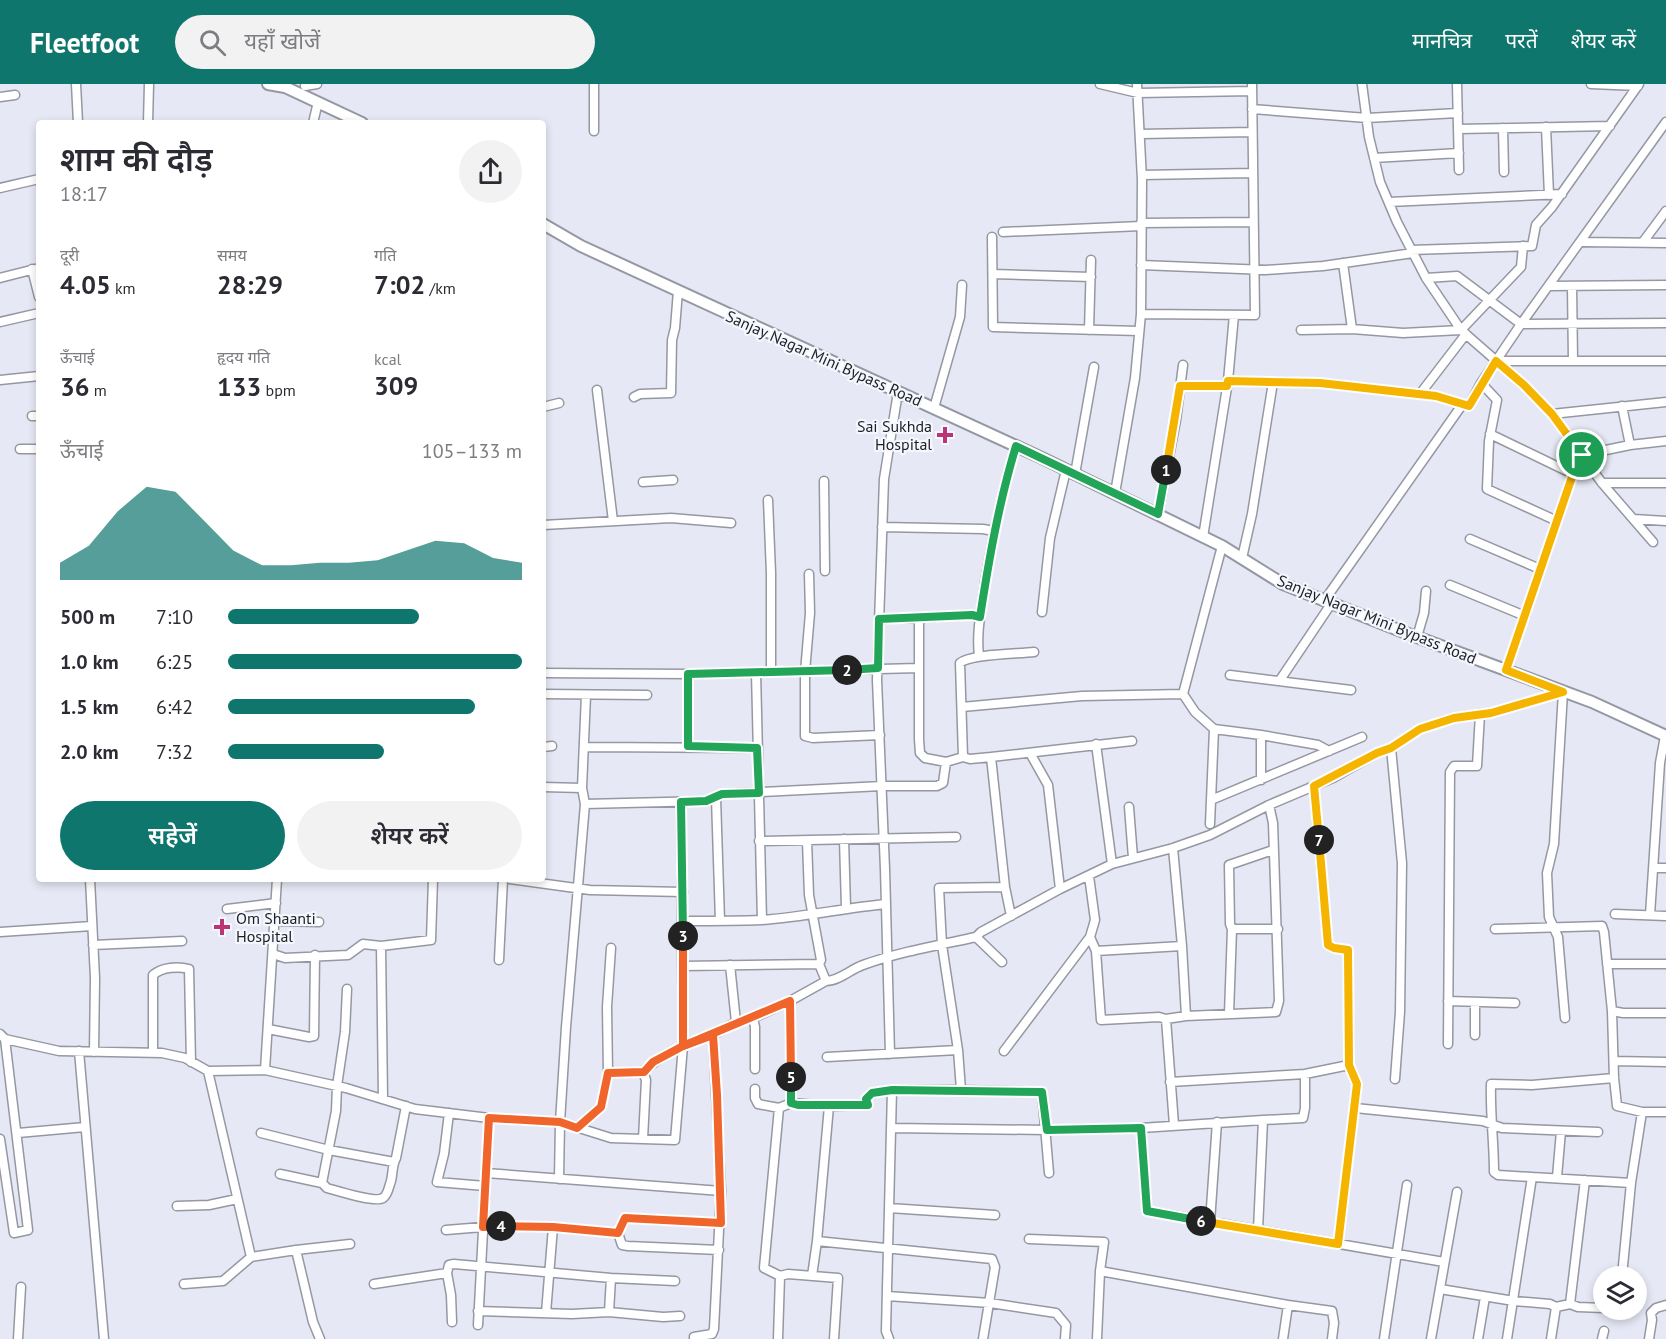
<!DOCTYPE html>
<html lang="hi">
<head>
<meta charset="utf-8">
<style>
  :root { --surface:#fff; --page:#f2f2f3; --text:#2b2b33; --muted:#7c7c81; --accent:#0f766e }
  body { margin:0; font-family:"PT Sans","Noto Sans Devanagari",sans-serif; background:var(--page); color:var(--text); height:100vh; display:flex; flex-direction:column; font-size:22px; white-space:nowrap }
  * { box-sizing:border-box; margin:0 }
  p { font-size:20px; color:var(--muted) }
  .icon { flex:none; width:33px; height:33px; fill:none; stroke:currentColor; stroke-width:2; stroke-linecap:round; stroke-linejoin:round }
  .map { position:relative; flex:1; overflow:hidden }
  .panel { position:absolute; left:36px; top:36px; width:510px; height:762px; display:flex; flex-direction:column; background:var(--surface); border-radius:6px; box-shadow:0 3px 9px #0003 }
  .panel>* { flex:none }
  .controls { position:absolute; left:1593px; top:1182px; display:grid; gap:12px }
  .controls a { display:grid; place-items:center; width:54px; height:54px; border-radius:50%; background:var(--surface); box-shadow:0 3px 9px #0003; font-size:30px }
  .pin { position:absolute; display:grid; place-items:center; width:51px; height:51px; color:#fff; margin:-26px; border:3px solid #fff; border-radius:50%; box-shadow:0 2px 6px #0007 }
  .km { position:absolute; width:30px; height:30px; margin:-15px; border-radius:50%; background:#222; color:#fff; font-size:16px; line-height:30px; text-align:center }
  .round { display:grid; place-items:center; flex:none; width:63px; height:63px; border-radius:32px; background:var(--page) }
  .overview { display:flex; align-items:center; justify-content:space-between; height:102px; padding:0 24px }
  h1 { font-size:33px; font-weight:600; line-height:45px }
  .figures { display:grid; grid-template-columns:repeat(3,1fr); gap:9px; height:102px; padding:6px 24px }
  .figures div { display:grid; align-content:center }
  .figures b { font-size:26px; font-weight:600 }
  .figures small { font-size:16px; font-weight:400 }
  .figures p { font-size:16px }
  .chart { height:168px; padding:12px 24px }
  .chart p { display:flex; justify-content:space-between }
  .chart svg { width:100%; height:108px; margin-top:6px; fill:var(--accent); opacity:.7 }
  .action { display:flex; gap:12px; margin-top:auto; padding:12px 24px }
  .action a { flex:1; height:69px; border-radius:36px; background:var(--accent); color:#fff; font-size:24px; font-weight:600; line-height:69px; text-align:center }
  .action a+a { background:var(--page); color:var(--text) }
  ul { padding:0 24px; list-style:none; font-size:20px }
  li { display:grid; grid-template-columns:96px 72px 1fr; align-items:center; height:45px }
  li i { height:15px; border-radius:8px; background:var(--accent) }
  header { display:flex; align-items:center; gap:36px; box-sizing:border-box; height:84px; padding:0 30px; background:var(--accent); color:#fff }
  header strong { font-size:28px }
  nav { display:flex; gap:33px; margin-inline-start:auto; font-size:21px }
  .search { width:420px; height:54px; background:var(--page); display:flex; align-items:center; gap:15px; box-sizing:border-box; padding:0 21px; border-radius:33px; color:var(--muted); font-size:22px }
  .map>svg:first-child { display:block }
</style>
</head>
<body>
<header>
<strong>Fleetfoot</strong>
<div class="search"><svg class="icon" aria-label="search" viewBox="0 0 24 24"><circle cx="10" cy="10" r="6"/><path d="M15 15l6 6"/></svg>यहाँ खोजें</div>
<nav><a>मानचित्र</a><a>परतें</a><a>शेयर करें</a></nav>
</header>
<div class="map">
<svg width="1666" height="1255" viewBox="0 0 1666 1255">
  <rect width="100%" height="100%" fill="#e6e9f5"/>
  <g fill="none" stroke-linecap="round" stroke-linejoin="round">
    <defs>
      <path id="minor" d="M76,0l2,39
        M594,0v47
        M1100,0l38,9 114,-2
        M1362,0l7,53 11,45 17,40 29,56 35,52 63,55 28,29 50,69 51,59
        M1457,0l2,86
        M1591,0l47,2
        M305,2l12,-2
        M0,13l15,-2
        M1252,25l115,9 91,-5
        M148,39l1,-39
        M313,39l5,-21
        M1546,43l3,68
        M1503,44l1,44
        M1458,45l152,-3
        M1140,50l112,-2
        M1374,74l85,-5
        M1142,91l110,-2
        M0,104l39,-9
        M1389,118l173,-8
        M1141,139l112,-1
        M1003,148l138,-6
        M992,153l1,90 146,4
        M1582,158l84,1
        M1643,158l23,-31
        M1411,166l121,-4 4,-21 16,-18 87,-123
        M1343,179l9,66
        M1141,181l125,5 57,-4 90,-13
        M32,185l7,28
        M993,190l98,3
        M0,194l39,-10
        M1426,194l31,-2 64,48 145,-1
        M1549,202l117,-1
        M1572,202l1,75
        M1141,230l114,1 -3,-231
        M0,238l39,-9
        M1089,246l2,-70
        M1301,246l51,-1 51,4 58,-3 60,-63 2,-21
        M1496,277h170
        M0,296l39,-4
        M1228,297l92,2 116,13 33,10 12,-23 40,-59 145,-202
        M1481,299l16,17 -8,41 -2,48 70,32
        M1180,302h47
        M597,306l16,131
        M1420,310l46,-60
        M634,313l6,-3 31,-1 1,-53 3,-12 3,-37
        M1622,322l8,39
        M543,323l16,-4
        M934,324l26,-91 2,-32
        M1552,330l114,-12
        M32,332h7
        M1490,350l83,40
        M20,365h19
        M1582,371l48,-10 36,-4
        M1075,390l19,-107
        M824,397l1,90
        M643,398l30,-2
        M1602,399h64
        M1115,409l20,-115 6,-64 1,-134 -5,-96
        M768,416l3,73v98
        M1158,431l18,-95 7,-55
        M1634,435l32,2
        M543,441l128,-7 60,5
        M882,443l101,2 11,2
        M1203,453l25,-156 6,-66
        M1470,455l70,30
        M1242,474l10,-44 21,-132
        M809,490l1,39 -5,59v64l8,2 67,-3
        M1450,501l75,31
        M1324,517l138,-196
        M1042,528l8,-74 16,-68
        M919,534v121l1,14 5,5 21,4 17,-5 7,2 21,-2 141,-16
        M879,535l93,-4 8,2
        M1417,553l7,-24 2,-22
        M979,572c-3,-25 3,-49 6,-74 8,-46 17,-91 31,-136
        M1506,586l67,-196 9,-19
        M756,588l6,248
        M543,589l145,1 231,-6
        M688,590v72
        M1230,591l121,15
        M1280,596l51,-76
        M543,610l104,1
        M1183,610l39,-148
        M962,623l120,-11 101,-2 12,18 19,17 47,6 57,10 11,6
        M1096,660l16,120
        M543,663l9,-1
        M584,663l173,1
        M1391,664l11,115 -2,149 -5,67
        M1030,669l18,32 12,104
        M963,673l-3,-94c10,-9 58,-9 74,-11
        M991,673l14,130 6,29
        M1261,696v-45
        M1314,702l14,159 6,3 14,2 1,115 8,19 -19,160
        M543,703l39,1
        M716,714l4,123
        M1211,716l151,-63
        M585,720l121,-3 16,-7 160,-8h55l6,-3 3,-21
        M1129,723l4,51
        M1210,740l4,-95
        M844,755l2,69
        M759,757l197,-4
        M807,757l2,54 12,65 -2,4 7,17
        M1173,764l9,98 4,70
        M1654,784h12
        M90,795l5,99 -1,74
        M510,795l80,11 93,2
        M227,825l49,-6
        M1615,830l51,2
        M1650,831l10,-152 5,-27
        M275,837l44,1
        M683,837c26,0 53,0 79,-1 42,-3 82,-12 124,-16
        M1232,845h46
        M1495,845l107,-3 2,6 8,79 2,67 3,28 25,6h24
        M0,848l92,-6
        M976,853l26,25
        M1090,853l6,14 5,69 58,-3 7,2 20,-3 90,-4 3,-11 -6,-178 -4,-18
        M93,861l89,-4
        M381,862l2,153
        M1096,867l86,-5
        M273,870l12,4 63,-3 15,-11 18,2 50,-6 2,-61
        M499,876l4,-81
        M1607,880h59
        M730,881l6,57
        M684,882l135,-2
        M790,917l1,102
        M1448,917l67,2
        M1612,927l11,2h43
        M1229,930l3,-85 -2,-5 -1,-59 44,-15
        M753,934l2,9v42
        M1166,935l8,106
        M268,945l41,8 5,-1 1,-81
        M0,950l5,5 54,12 103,2 23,5 23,13 57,-1 81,18 69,21 74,9 71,4 51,16 64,2 8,-94 -2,-243
        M713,951l23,-13 17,-4 37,-17 36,-20c13,0 25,-12 37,-16 36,-13 76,-20 113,-28l5,-5 79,-43 52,-25 61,-16 37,-13 59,-30 64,-27 44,-25 14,-5 29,-19 33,-11 38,-5 72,-21 -9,152 -7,29 2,44 9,20 7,81
        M1475,951v-33
        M1448,960l2,-272 4,-6h23l3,-52
        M79,967l25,288
        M1004,967l86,-114 5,-17 -6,-44
        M153,969v-78c9,-8 25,-9 36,-6l2,93
        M890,970l-5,-185 -8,-189 7,-201 14,-87
        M827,973l131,-7
        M1615,977l51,1
        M265,986l12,-191
        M208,987l43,186 45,-7 17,72 7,17
        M608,989l35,-1c19,-19 45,-28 70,-37l8,156 -7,138 -2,5 -18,3v2
        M1305,990v34l-2,10 -40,2 -5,110 186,32
        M1614,994l-82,7 -41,-1c-1,30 3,58 3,88l4,3 133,8
        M1170,998l135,-8 44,-9
        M755,1005v9l3,6 21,4 12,-5 38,3 39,-1 -2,-6 6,-6 20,-3h69l-3,-40 -16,-105 -3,-57 66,-1
        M961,1006l81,2 7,81
        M779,1024l-15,160 16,8 8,-2 50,4 -4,61
        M1355,1024l128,13 19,7 96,4
        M449,1029l-5,41 -7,28 48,4
        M577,1044l24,-21 7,-34 -1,-66 4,-59
        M891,1044l155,2 95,-2 122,-8
        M1141,1044l6,83 111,19
        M18,1049l67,-6
        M261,1049l68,17 65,12
        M0,1055l14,94 14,-3 -23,-191
        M643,1055l3,-59 -3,-8
        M486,1089l235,18
        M280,1090l42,9 5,5c11,3 48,15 56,10 5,-3 6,-12 8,-17 2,-8 1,-16 5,-23l10,-52
        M1557,1093l4,-46
        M559,1095l1,-57 6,-95 19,-223 -3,-16 4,-93
        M322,1099l14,-72 1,-25 8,-54 2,-43
        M177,1122l32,-1 28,-6
        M889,1124l106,7
        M1210,1138l7,-100
        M446,1146l49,-4 58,1 65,6
        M1029,1155l75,3 -4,29 -3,68
        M817,1157l175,18 3,8 -12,72
        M296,1166l54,-6
        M719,1166l-91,-4 -6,-1 -4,-12 7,-15 96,5
        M1100,1187l188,34 44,6 2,12 -2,16
        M812,1192l5,-35 12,-135
        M1622,1192l9,-93 11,-71
        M184,1200l39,-3 28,-24
        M374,1200l73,-11
        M1440,1205l74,12 36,3 6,3 14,-3 8,3 26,1
        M887,1212l103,7 66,10 10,12 -1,14
        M1570,1220l15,-124
        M478,1227l94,3 37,-2 54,5 17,-1
        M609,1228l2,-34
        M546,1229l7,-86
        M452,1238l-1,-27 -4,-22 2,-8 5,-1 157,14 64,3
        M478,1241l11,-207
        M18,1255l3,-52
        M778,1255l2,-63
        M889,1255l-3,-8 1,-42 5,-199
        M1283,1255l5,-34
        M1384,1255l23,-154
        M1431,1255l26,-147
        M1478,1255l7,-42
        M1507,1255l25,-162
        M1551,1255l5,-32
        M1602,1255l2,-8
        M1649,1255l3,-19 -1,-7 5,-5 10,-3"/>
      <path id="tertiary" d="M268,0l17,3 77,36
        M543,140l38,22 461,212 180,88 61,38 123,49 186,69 74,34"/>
    </defs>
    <use href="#minor" stroke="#9498a2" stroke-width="11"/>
    <use href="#tertiary" stroke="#9498a2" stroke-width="14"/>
    <use href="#minor" stroke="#fff" stroke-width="8"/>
    <use href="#tertiary" stroke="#fff" stroke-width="10"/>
  </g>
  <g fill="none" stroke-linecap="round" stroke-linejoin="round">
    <defs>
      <path id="split-1" d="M1166,386l14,-84h47l1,-5 92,2 116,13 33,10 27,-45 28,24 28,29 30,41"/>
      <path id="split-2" d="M847,586l31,-2 1,-49 93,-4 8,2c9,-58 19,-115 36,-171l142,68 8,-44"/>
      <path id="split-3" d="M683,852l-2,-134 25,-1 16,-7 37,-1 -2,-45 -69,-2v-72l159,-4"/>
      <path id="split-4" d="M501,1142l52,1 65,6 7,-15 96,5 -4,-128 -4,-60 -30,11v-110"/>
      <path id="split-5" d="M501,1142l-18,1 6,-109 71,4 17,6 24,-21 7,-34 36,-1 9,-10 30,-16 107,-45 1,76"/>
      <path id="split-6" d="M791,993v26l7,2h70l-2,-6 6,-6 20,-3 150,2 5,38 94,-2 6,83 54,10"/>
      <path id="split-7" d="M1201,1137l137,23 19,-160 -8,-19 -1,-115 -14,-2 -6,-3 -9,-105"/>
      <path id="split-8" d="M1319,756l-5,-54 63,-33 14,-5 29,-19 34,-11 37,-5 72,-21 -57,-22 67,-196 9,-19"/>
    </defs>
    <use href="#split-1" stroke="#fff" stroke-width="12"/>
    <use href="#split-2" stroke="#fff" stroke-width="12"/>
    <use href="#split-3" stroke="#fff" stroke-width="12"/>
    <use href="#split-4" stroke="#fff" stroke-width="12"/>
    <use href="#split-5" stroke="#fff" stroke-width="12"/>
    <use href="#split-6" stroke="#fff" stroke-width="12"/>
    <use href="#split-7" stroke="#fff" stroke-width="12"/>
    <use href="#split-8" stroke="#fff" stroke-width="12"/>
    <use href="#split-1" stroke="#f5b400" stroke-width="8"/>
    <use href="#split-2" stroke="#22a559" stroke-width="8"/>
    <use href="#split-3" stroke="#22a559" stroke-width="8"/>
    <use href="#split-4" stroke="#f0652b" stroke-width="8"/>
    <use href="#split-5" stroke="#f0652b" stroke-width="8"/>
    <use href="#split-6" stroke="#22a559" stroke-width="8"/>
    <use href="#split-7" stroke="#f5b400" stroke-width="8"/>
    <use href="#split-8" stroke="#f5b400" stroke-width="8"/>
  </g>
  <g fill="#ba3476" stroke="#f5f7fe" stroke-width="2">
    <path d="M942 342h6v6h6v6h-6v6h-6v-6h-6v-6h6z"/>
    <path d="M219 834h6v6h6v6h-6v6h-6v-6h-6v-6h6z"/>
  </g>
  <g text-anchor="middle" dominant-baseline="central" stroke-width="4.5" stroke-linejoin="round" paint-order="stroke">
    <g font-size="16" fill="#1d1f23" stroke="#f5f7fe">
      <text transform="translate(824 274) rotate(24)">Sanjay Nagar Mini Bypass Road</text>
      <text transform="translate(1377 535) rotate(22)">Sanjay Nagar Mini Bypass Road</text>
    </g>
    <g font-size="16" fill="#1d1f23" stroke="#f5f7fe" text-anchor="end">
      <text x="932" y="342">Sai Sukhda<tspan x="932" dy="18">Hospital</tspan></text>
      <text x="236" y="834" text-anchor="start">Om Shaanti<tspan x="236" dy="18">Hospital</tspan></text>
    </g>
  </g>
</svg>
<div class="controls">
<a><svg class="icon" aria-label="layers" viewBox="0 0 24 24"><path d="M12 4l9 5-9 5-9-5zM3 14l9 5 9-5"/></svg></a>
</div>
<div class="pin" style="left:1582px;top:371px;background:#1e9e55"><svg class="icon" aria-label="arrive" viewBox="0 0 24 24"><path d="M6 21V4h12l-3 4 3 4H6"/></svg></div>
<b class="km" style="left:1166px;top:386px">1</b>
<b class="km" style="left:847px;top:586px">2</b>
<b class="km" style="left:683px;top:852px">3</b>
<b class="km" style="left:501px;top:1142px">4</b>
<b class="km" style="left:791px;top:993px">5</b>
<b class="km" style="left:1201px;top:1137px">6</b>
<b class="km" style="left:1319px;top:756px">7</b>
<section class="panel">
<div class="overview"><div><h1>शाम की दौड़</h1><p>18:17</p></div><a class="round"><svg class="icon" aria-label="share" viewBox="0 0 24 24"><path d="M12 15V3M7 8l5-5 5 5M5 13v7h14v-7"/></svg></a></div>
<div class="figures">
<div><p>दूरी</p><b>4.05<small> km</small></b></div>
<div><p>समय</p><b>28:29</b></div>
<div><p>गति</p><b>7:02<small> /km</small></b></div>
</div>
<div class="figures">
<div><p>ऊँचाई</p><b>36<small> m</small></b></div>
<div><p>हृदय गति</p><b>133<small> bpm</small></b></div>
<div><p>kcal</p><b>309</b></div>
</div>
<div class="chart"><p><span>ऊँचाई</span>105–133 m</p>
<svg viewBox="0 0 160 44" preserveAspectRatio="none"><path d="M0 44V37L10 30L20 16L30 6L40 8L50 20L60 32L70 38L80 38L90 37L100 37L110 36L120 32L130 28L140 29L150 35L160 37V44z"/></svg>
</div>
<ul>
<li><b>500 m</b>7:10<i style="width:65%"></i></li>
<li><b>1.0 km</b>6:25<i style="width:100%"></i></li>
<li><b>1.5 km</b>6:42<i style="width:84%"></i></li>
<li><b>2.0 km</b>7:32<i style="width:53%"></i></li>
</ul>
<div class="action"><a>सहेजें</a><a>शेयर करें</a></div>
</section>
</div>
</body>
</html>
